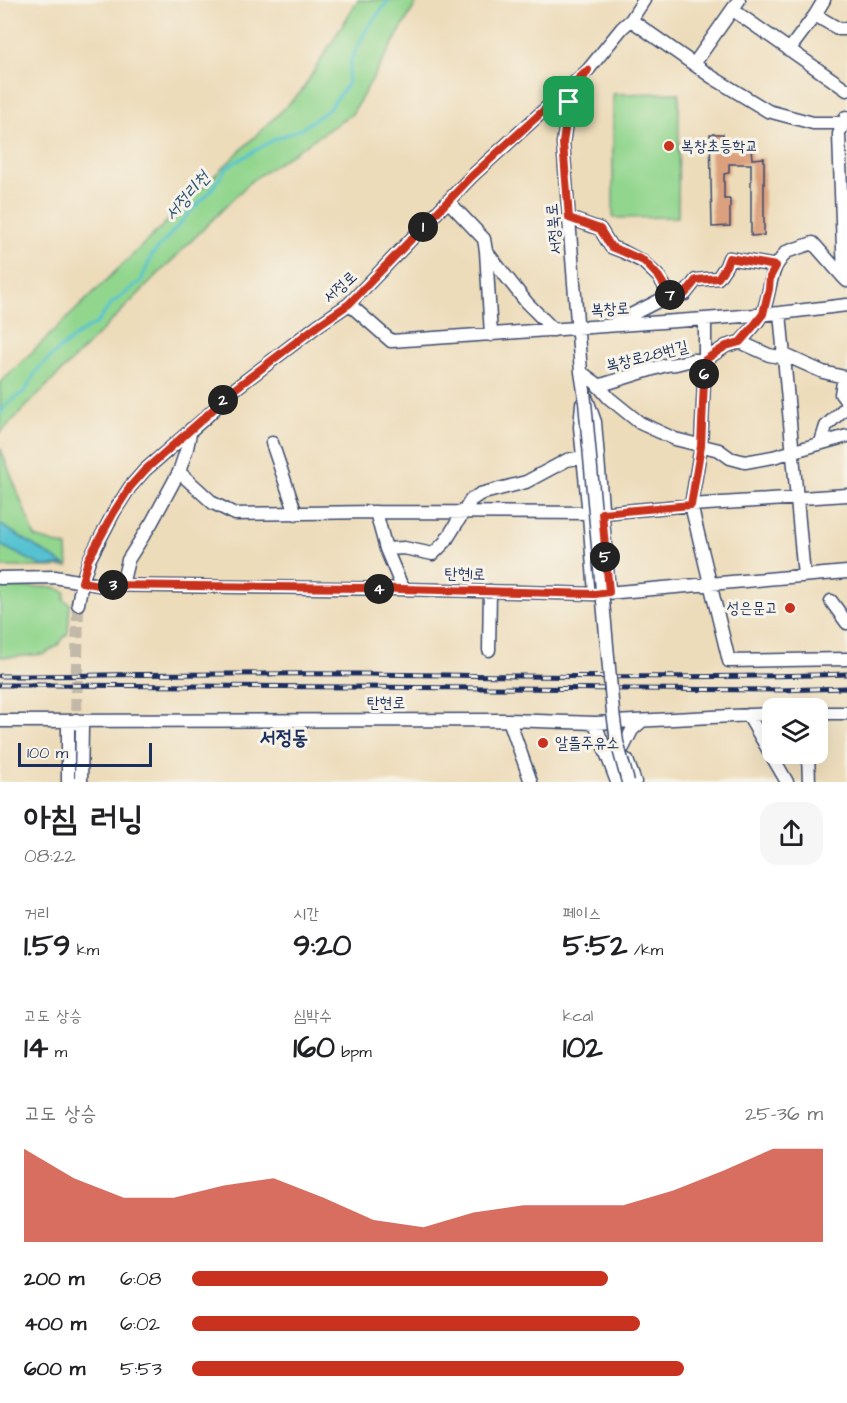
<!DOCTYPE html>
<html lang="ko">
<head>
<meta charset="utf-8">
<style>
  :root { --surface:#fff; --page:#f6f6f6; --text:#202124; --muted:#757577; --accent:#c8321e }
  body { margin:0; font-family:"Architects Daughter","Poor Story",sans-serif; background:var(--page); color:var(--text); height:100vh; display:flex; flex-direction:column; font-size:22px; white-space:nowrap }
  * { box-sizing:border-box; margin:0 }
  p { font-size:20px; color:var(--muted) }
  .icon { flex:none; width:33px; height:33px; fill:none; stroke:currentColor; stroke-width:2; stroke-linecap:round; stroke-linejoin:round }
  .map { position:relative; height:782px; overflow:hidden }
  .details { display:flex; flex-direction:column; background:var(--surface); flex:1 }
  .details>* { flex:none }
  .fabs { position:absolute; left:762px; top:698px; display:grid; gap:12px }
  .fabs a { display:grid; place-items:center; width:66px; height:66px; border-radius:12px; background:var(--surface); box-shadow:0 6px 24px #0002; font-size:30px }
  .scale { position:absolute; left:18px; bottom:15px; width:134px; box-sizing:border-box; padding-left:6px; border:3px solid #1b2f5e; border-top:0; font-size:16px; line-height:21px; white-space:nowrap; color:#1b2f5e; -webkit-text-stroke:4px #f7f3e8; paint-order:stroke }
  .pin { position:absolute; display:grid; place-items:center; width:51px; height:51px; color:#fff; margin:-26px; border-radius:12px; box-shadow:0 3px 9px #0006 }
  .km { position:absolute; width:30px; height:30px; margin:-15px; border-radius:50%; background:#222; color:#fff; font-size:16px; line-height:30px; text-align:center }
  .round { display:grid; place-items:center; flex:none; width:63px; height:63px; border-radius:18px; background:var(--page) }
  .summary { display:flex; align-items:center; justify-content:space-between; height:102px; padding:0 24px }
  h1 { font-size:33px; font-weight:700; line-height:45px }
  .figures { display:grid; grid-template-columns:repeat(3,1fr); gap:9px; height:102px; padding:6px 24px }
  .figures div { display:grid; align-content:center }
  .figures b { font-size:30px; font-weight:700 }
  .figures small { font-size:16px; font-weight:400 }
  .figures p { font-size:16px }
  .chart { height:168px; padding:12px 24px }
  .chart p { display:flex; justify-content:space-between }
  .chart svg { width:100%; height:108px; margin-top:6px; fill:var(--accent); opacity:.7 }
  ul { padding:0 24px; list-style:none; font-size:20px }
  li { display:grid; grid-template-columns:96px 72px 1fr; align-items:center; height:45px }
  li i { height:15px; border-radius:8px; background:var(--accent) }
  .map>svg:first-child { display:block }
</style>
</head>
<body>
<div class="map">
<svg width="847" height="782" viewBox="0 0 847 782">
  <rect width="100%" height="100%" fill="#f7f3e8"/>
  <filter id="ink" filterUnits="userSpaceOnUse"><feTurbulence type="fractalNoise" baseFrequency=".0167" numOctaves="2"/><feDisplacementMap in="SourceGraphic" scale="12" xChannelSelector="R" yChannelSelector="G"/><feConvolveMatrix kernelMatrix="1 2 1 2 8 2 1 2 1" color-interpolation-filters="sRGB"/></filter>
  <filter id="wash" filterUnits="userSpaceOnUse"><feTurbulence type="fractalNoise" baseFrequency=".008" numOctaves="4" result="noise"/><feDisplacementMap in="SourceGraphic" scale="24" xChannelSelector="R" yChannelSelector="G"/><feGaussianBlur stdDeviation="1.35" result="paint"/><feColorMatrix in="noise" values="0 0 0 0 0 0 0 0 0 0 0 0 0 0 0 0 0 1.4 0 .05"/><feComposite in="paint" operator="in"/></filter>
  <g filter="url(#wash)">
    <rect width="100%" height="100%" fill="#eddcba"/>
    <path fill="#92d68e" stroke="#568276" stroke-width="1.5" d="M358,0h60l-66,114 -101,67 -251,252v-50l301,-291z
      M679,93l-1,124 -65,1v-124z
      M0,447l35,90 32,10 1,20h-68z
      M54,587l11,5 -1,8 6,4 -2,29 -11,13 -13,8 -31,3h-13v-69z"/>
    <path fill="#57c2d1" stroke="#397898" stroke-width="1.5" d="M0,524l65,41 -23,1 -42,-21z"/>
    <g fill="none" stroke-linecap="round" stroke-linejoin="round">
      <path stroke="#57c2d1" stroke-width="3" d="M0,415l4,-9 21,-15 12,-21 19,-18 25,-20 16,-9 14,-19 30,-23 11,-26 38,-43 20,-20 17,-25 48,-28 26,-10 27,-19 19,-25 4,-25 17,-33 21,-27"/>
    </g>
    <g id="blocks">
      <path fill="#dba17e" d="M710,134h13v15h28l1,10 12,-1v77l-13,1v-72h-22v9l-5,1v25h6v27l-18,1z"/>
    </g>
  </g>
  <g filter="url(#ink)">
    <use href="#blocks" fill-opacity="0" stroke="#3a496c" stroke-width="1.5"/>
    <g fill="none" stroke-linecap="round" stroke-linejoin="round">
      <path stroke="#c3b9a8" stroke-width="12" stroke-dasharray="12 6" stroke-linecap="butt" d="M75,782l3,-178"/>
      <defs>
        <path id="minor" d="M824,0l-9,15 24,14h8
          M733,10l114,80
          M631,20l81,57 56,34 45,12h34
          M789,50l26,-35
          M694,64l45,-64
          M581,82l-12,20 -6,41 18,229 3,19 11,31 14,170
          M846,117l-7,17 5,144 3,3
          M448,201l36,38 2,12 5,84
          M569,218l31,11 11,18 13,5 19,10 16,15 11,18 15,-1 11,-14 22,-2 8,-12 3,-8 47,8c-7,15 -7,31 -13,46 -4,11 -15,21 -23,30
          M486,251l41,52 27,27
          M776,266l10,-14 27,-9 31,35
          M349,304l42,37 314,-22 75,-6 67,-8
          M780,313l24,263
          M705,319v41l-4,86 -10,59 38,156 118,-2
          M615,323l55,-28
          M785,355l38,17 21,5 -3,17 6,8
          M581,372l15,11 13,15 31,25 35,16 44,11 11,8 15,4 28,-5 74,-21
          M598,386l68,-21 10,-1 16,-4h13l21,-14 14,-4 29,13 16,3
          M582,404l-2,23 9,88 6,79
          M191,429l-4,19 -8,24 34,31 22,11 141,-2 10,37 18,-1 29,6 12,-12 26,-42 9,-6 46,-12 41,-22 16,-3
          M821,442l5,-16 21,-20
          M272,443l24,71
          M376,512l226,1 89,-8 156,-10
          M386,549l17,40
          M0,578l55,-1 44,8 304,4 192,5 252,-22
          M122,585l6,-25 24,-38 27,-50
          M831,601l16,22
          M78,604l4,-22 7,-22 25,-48 16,-25 15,-17 60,-52 31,-30 81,-62 32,-22 123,-128 116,-106 34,-42 9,-8 13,-20
          M489,650l1,-59
          M818,713h29
          M748,715l39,67
          M509,720l22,62
          M0,721l509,-1 86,3 177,-9
          M595,723l22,59
          M623,748l9,-18 10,-9
          M808,753l1,29
          M627,760l8,22
          M68,782v-55l8,-7 6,8 -1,54"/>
      </defs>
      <use href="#minor" stroke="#3a496c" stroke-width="15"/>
      <use href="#minor" stroke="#fff" stroke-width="12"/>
      <defs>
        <path id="rail" d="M0,676c122,-1 245,-3 367,-2 160,2 320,5 480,0
          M0,685h48l732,5 67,-2"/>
      </defs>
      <use href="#rail" stroke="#1b2f5e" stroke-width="5"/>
      <use href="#rail" stroke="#f7f3e8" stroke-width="3" stroke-dasharray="9" stroke-linecap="butt"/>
      <defs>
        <path id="minor-bridge" d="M584,391l29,321 4,30 11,40"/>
      </defs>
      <use href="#minor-bridge" stroke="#3a496c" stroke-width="15" stroke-linecap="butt"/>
      <use href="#minor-bridge" stroke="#fff" stroke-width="12"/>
    </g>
  </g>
  <g fill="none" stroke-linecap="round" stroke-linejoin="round" filter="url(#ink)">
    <defs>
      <path id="route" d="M588,70l-19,32 -6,41 6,75 31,11 11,18 13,5 20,9 15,16 11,18 15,-1 11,-14 22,-2 8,-12 3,-8 47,8 -6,11 -1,12 -6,25 -11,14 -12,14 -14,4 -21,14 -4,86 -10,59 -89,8 7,79 -14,2 -231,-6 -265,-3 -17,-3 6,-22 26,-48 16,-25 15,-17 60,-53 31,-29 81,-62 32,-22 123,-128z"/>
    </defs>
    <use href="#route" stroke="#fff" stroke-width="12"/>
    <use href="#route" stroke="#c8321e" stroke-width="8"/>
  </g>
  <g fill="#c8321e" stroke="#f7f3e8" stroke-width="2">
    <circle cx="669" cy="146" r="6"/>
    <circle cx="790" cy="608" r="6"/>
    <circle cx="543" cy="743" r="6"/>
  </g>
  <g text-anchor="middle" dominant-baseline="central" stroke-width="6" stroke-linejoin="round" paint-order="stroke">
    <g font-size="16" fill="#1b2f5e" stroke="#f7f3e8" text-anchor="start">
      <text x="681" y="146">복창초등학교</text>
      <text x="778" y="608" text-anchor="end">성은문고</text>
      <text x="555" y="743">알뜰주유소</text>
    </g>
    <g font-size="16" fill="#1b2f5e" stroke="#f7f3e8">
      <text transform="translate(554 229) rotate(-95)">서정북로</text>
      <text transform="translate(340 287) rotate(-42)">서정로</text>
      <text transform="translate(610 309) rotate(-3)">복창로</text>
      <text transform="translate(647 356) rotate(-14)">복창로28번길</text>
      <text transform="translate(465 574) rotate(1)">탄현1로</text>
      <text x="386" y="703">탄현로</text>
    </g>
    <g font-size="18" font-style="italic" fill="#2a547b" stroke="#f7f3e8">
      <text transform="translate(187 196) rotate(-49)">서정리천</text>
    </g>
    <g font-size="20" font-weight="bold" fill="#1b2f5e" stroke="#f7f3e8">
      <text x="284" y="738">서정동</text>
    </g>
  </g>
</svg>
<div class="fabs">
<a><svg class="icon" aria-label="layers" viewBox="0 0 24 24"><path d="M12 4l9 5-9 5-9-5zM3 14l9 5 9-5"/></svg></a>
</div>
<div class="scale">100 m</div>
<div class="pin" style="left:569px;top:102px;background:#1e9e55"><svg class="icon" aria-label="arrive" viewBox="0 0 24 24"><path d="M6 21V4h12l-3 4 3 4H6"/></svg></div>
<b class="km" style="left:423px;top:227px">1</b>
<b class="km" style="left:223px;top:400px">2</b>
<b class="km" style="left:113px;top:585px">3</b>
<b class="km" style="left:379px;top:589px">4</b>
<b class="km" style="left:605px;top:557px">5</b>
<b class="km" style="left:704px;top:374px">6</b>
<b class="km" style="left:670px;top:295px">7</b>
</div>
<section class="details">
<div class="summary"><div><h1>아침 러닝</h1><p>08:22</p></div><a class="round"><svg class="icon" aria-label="share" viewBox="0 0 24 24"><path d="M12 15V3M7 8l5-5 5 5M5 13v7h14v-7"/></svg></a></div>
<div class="figures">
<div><p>거리</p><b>1.59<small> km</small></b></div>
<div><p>시간</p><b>9:20</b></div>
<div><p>페이스</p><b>5:52<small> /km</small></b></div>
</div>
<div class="figures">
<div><p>고도 상승</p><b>14<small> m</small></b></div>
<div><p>심박수</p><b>160<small> bpm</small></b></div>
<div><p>kcal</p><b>102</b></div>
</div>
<div class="chart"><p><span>고도 상승</span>25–36 m</p>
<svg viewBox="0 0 160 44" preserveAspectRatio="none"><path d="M0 44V6L10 18L20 26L30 26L40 21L50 18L60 26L70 35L80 38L90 32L100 29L110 29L120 29L130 23L140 15L150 6L160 6V44z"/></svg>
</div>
<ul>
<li><b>200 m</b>6:08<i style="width:66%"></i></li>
<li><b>400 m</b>6:02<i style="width:71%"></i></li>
<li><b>600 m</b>5:53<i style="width:78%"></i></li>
</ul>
</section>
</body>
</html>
